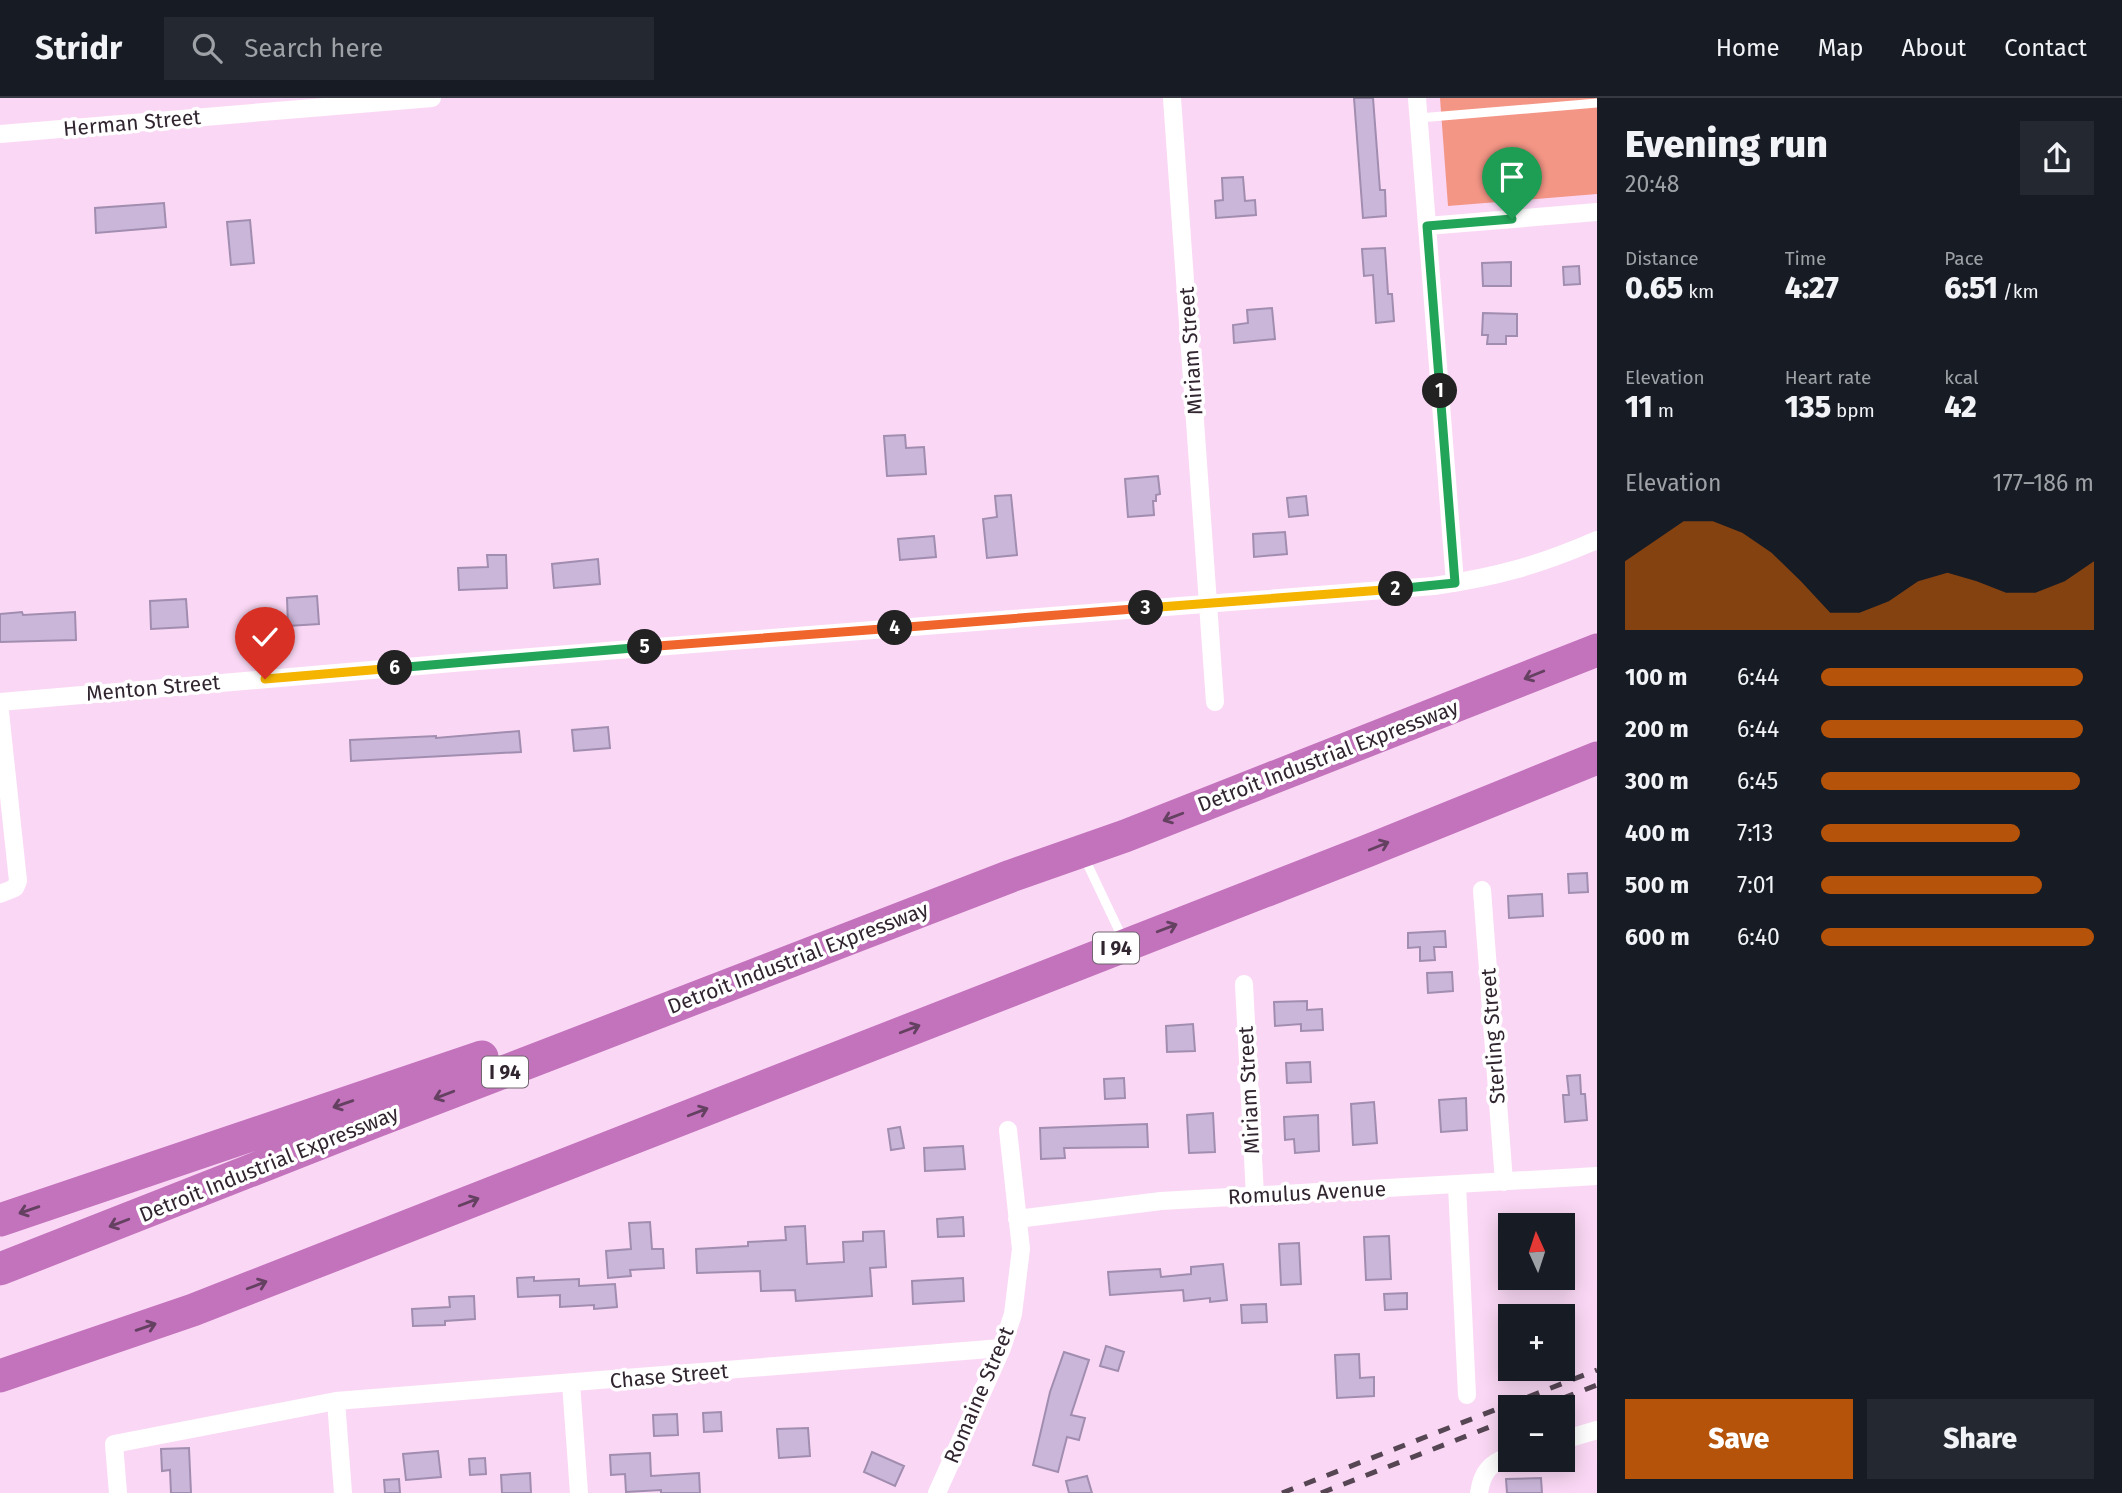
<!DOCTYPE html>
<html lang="en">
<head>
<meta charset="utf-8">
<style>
  :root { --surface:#171b24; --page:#242831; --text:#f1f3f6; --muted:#9ea1a6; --line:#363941; --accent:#b45309 }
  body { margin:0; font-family:"Fira Sans",sans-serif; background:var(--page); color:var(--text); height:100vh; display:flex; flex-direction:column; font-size:26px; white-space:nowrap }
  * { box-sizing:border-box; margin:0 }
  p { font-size:23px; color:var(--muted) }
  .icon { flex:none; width:38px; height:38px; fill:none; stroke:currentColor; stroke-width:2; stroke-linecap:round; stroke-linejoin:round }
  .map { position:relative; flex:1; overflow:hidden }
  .drawer { display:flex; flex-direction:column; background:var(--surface); width:525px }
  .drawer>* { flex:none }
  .needle { width:46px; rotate:357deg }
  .controls { position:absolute; left:1498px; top:1115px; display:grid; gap:14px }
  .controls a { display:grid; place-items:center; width:77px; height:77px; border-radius:0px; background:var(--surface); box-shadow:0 4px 18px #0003; font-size:35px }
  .pin { position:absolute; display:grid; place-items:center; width:60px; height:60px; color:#fff; margin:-72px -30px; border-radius:50% 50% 50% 0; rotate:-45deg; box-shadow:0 0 7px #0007 }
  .pin .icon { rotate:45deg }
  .km { position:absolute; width:35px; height:35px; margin:-18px; border-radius:50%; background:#222; color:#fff; font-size:19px; line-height:35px; text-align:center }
  .round { display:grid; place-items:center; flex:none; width:74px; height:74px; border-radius:0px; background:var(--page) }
  .head { display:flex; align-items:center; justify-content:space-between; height:119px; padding:0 28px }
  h1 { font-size:38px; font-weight:800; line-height:52px }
  .metrics { display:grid; grid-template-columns:repeat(3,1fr); gap:10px; height:119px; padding:7px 28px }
  .metrics div { display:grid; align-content:center }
  .metrics b { font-size:30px; font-weight:800 }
  .metrics small { font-size:19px; font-weight:400 }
  .metrics p { font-size:19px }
  .chart { height:196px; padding:14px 28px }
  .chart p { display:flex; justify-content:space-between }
  .chart svg { width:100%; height:126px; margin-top:7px; fill:var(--accent); opacity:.7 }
  .cta { display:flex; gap:14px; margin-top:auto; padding:14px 28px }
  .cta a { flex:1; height:80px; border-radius:0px; background:var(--accent); color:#fff; font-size:28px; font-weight:800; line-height:80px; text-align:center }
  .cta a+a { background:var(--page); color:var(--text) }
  ul { padding:0 28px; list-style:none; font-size:23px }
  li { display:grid; grid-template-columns:112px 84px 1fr; align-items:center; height:52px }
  li i { height:18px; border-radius:9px; background:var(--accent) }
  header { display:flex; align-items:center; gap:42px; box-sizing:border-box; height:98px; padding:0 35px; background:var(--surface); border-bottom:2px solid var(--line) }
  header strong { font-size:33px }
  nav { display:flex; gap:38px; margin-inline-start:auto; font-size:24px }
  .search { width:490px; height:63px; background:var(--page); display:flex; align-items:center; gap:18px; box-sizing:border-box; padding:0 24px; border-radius:0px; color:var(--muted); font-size:26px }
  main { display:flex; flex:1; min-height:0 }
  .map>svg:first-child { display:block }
</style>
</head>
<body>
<header>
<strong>Stridr</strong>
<div class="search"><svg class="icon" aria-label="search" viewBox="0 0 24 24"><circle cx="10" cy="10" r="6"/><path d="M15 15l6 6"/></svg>Search here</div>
<nav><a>Home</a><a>Map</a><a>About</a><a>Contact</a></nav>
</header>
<main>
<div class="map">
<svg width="1597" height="1395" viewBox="0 0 1597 1395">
  <rect width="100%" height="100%" fill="#fad8f5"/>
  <path fill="#f49686" d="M1440,0h157v96l-149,12z"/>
  <path fill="#cab6d9" stroke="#a18daf" stroke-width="2" d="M1354,0h19l7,92h5l1,26 -23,2z
    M1243,79l2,24 10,-1 1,15 -40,3 -1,-17 8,-1 -1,-22z
    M164,105l2,24 -70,6 -1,-25z
    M250,122l4,43 -23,2 -4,-43z
    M1385,150l3,46h4l2,27 -18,2 -3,-48 -9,1 -2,-27z
    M1511,164v24h-28l-1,-23z
    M1579,168l1,18 -16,1 -1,-18z
    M1272,210l3,31 -41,4 -1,-18 15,-2 -1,-13z
    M1483,215l34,1v22h-11v8h-19l1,-9h-6z
    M905,337l1,13 18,-1 2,27 -39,2 -3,-40z
    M1158,378l2,18 -4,1v6h-3l1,14 -26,2 -3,-38z
    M1011,397l6,60 -30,3 -4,-39 14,-2 -2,-21z
    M1306,398l2,19 -19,2 -2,-19z
    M1285,434l2,22 -33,3 -1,-23z
    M934,438l2,21 -36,3 -2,-21z
    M487,457h19l1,33 -48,2 -1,-22 30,-1z
    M598,461l2,25 -46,4 -2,-24z
    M317,498l2,28 -31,2 -1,-28z
    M186,501l2,28 -37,2 -1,-28z
    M22,514l1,3 52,-3 1,28 -76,2v-28z
    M608,629l2,21 -36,3 -2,-21z
    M519,633l2,21 -170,9 -1,-21 86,-4v2z
    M1587,775l1,19 -19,1 -1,-19z
    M1542,796l1,22 -34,2 -1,-22z
    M1445,833l1,16h-12l1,13 -15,1v-14l-12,1v-15z
    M1452,874l1,19 -25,2 -1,-20z
    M1307,903v9l15,-1 1,21 -22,1v-7l-26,2 -1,-24z
    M1193,926l2,27 -28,1 -1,-26z
    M1310,964l1,20 -24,1 -1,-20z
    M1580,977l1,19h4l2,26 -22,2 -2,-27h6l-2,-19z
    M1124,980l1,20 -20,1 -1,-20z
    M1466,1000l1,32 -26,2 -2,-32z
    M1374,1004l3,41 -24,2 -2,-41z
    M1213,1015l2,39 -26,1 -2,-38z
    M1318,1017l1,36 -24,2 -1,-14 -9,1 -1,-23z
    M1147,1026l1,23 -84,1 1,10 -24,1 -1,-31z
    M900,1029l4,21 -13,2 -3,-21z
    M963,1048l2,23 -40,2 -1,-23z
    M963,1119l1,19 -26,1 -1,-18z
    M650,1124l2,27h11l1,19 -34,2 1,6 -23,2 -2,-27 25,-2 -2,-26z
    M805,1128l2,38 37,-2 -1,-20 20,-1v-9l21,-1 2,36 -16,1 2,28 -76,5 -1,-11 -34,1 -1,-20 -63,2 -1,-24 52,-3v-4l38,-2 -1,-13z
    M1389,1138l2,43 -25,1 -2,-43z
    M1299,1145l2,41 -20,1 -2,-41z
    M1223,1166l4,36 -17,2v-4l-26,3 -1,-11 -73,5 -2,-23 52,-3 1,8 30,-3v-7z
    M534,1179v4l45,-2v7l36,-2 2,23 -23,2v-4l-34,2v-12l-42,2 -1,-19z
    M963,1180l1,23 -51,3 -1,-23z
    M1407,1195v16l-22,1 -1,-16z
    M474,1198l1,23 -30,2v4l-32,1 -1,-17 38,-2 -1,-10z
    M1266,1206l1,18 -25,1 -1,-18z
    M1106,1248l18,6 -6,19 -18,-5z
    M1064,1254l25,8 -18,55 14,3 -6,22 -12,-3 -9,35 -25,-7 17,-73z
    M1359,1256l1,24 14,-1v19l-37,2 -2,-43z
    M721,1314l1,19 -18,1 -1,-19z
    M677,1316l1,21 -24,1 -1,-21z
    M808,1330l2,28 -31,2 -2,-29z
    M189,1350l2,45h-20l-1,-23 -8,1 -1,-22z
    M438,1353l3,26 -35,3 -3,-26z
    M872,1354l32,14 -9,20 -31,-14z
    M650,1355l1,23 48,-3 1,20h-39v-3l-35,2 -1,-18 -14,1 -1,-20z
    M485,1360l1,16 -16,1 -1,-16z
    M530,1375l1,20h-29l-1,-18z
    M1087,1378l5,17h-23l-3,-12z
    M1541,1380l1,15h-35l-1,-14z
    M399,1381l1,14h-15l-1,-13z"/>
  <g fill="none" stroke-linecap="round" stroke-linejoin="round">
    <path stroke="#fff" stroke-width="9" d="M1419,20l178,-15
      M1084,759l39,82"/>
    <path stroke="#fff" stroke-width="18" d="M1172,0l43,604
      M1417,0l38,485
      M0,36l432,-36
      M1427,128l170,-14
      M0,604l453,-39 981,-77c62,-9 106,-21 163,-46
      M0,614l18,169 -3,7 -15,6
      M1482,792l22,292
      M1244,886l11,212
      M1457,1087l10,210
      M1017,1121l144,-18 436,-25
      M571,1285l8,110
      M336,1303l7,92
      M1563,1342l34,-10
      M118,1395l-4,-49 222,-43 666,-53
      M937,1395l65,-145 11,-34 8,-65 -13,-119
      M1479,1395c3,-21 11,-30 31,-37"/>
    <path stroke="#c372bc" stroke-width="33" d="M0,1122l482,-163
      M0,1171l374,-147 637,-246 114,-40 472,-186
      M0,1278l193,-66 1174,-459 230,-93"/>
    <path stroke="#564654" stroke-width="5" stroke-dasharray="12 12" stroke-linecap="butt" d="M1540,1309l57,-22
      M1282,1395l315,-123
      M1321,1395l189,-74"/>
  </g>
  <defs><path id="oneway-shaft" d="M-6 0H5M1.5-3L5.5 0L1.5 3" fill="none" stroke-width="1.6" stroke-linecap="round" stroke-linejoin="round" transform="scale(1.75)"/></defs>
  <g stroke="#644061">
    <use href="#oneway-shaft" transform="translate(1534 577) rotate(158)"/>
    <use href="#oneway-shaft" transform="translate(1173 719) rotate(159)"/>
    <use href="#oneway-shaft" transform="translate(1379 748) rotate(-22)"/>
    <use href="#oneway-shaft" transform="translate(1167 830) rotate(-21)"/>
    <use href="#oneway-shaft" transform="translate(910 931) rotate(-21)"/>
    <use href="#oneway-shaft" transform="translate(444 997) rotate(159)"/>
    <use href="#oneway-shaft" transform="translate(343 1006) rotate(161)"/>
    <use href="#oneway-shaft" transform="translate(698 1014) rotate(-21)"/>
    <use href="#oneway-shaft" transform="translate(469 1104) rotate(-21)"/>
    <use href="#oneway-shaft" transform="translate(29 1112) rotate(161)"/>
    <use href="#oneway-shaft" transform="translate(119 1125) rotate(159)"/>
    <use href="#oneway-shaft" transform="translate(257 1187) rotate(-21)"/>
    <use href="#oneway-shaft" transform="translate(146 1229) rotate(-19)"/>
  </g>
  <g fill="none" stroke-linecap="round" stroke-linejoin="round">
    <defs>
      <path id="split-1" d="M1440,293l-13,-165 85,-7"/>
      <path id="split-2" d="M1396,491l59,-6 -15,-192"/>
      <path id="split-3" d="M1146,510l250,-19"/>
      <path id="split-4" d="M895,530l251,-20"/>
      <path id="split-5" d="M645,549l250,-19"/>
      <path id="split-6" d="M395,570l250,-21"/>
      <path id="split-7" d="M265,581l130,-11"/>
    </defs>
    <use href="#split-1" stroke="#fff" stroke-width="14"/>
    <use href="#split-2" stroke="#fff" stroke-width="14"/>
    <use href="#split-3" stroke="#fff" stroke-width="14"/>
    <use href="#split-4" stroke="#fff" stroke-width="14"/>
    <use href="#split-5" stroke="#fff" stroke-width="14"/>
    <use href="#split-6" stroke="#fff" stroke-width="14"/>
    <use href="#split-7" stroke="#fff" stroke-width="14"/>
    <use href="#split-1" stroke="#22a559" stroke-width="9"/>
    <use href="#split-2" stroke="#22a559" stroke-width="9"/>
    <use href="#split-3" stroke="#f5b400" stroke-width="9"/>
    <use href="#split-4" stroke="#f0652b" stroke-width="9"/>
    <use href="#split-5" stroke="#f0652b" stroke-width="9"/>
    <use href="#split-6" stroke="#22a559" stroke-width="9"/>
    <use href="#split-7" stroke="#f5b400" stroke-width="9"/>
  </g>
  <g text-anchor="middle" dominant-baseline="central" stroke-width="7" stroke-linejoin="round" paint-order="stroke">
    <g fill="#fff" stroke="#6f666e" stroke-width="2">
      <rect x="1093" y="834.5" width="46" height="31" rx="5"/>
      <rect x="482" y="958.5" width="46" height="31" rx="5"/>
    </g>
    <g font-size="19" font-weight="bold" fill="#312530">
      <text x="1116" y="850">I 94</text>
      <text x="505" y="974">I 94</text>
    </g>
    <g font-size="21" fill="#312530" stroke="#fff">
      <text transform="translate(132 25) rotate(-5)">Herman Street</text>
      <text transform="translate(1191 253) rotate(-94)">Miriam Street</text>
      <text transform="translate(153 590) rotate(-5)">Menton Street</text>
      <text transform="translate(1328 658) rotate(-21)">Detroit Industrial Expressway</text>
      <text transform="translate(798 860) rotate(-21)">Detroit Industrial Expressway</text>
      <text transform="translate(1493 938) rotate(-94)">Sterling Street</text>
      <text transform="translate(1249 992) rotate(-93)">Miriam Street</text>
      <text transform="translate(269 1066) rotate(-22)">Detroit Industrial Expressway</text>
      <text transform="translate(1307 1095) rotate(-3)">Romulus Avenue</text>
      <text transform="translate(669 1278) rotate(-5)">Chase Street</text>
      <text transform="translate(979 1297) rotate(-67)">Romaine Street</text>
    </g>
  </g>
</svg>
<div class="controls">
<a><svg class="needle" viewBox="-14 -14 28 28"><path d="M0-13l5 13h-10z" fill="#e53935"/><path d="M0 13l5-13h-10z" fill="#9ea1a6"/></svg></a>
<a>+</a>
<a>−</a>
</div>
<div class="pin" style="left:1512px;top:121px;background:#1e9e55"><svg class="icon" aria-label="arrive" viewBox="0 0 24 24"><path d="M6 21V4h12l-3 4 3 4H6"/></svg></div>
<div class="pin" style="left:265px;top:581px;background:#d93025"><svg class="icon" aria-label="check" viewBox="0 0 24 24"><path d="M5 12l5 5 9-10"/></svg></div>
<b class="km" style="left:1440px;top:293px">1</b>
<b class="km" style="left:1396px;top:491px">2</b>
<b class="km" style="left:1146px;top:510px">3</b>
<b class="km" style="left:895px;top:530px">4</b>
<b class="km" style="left:645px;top:549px">5</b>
<b class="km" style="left:395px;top:570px">6</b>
</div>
<section class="drawer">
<div class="head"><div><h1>Evening run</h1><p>20:48</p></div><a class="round"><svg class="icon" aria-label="share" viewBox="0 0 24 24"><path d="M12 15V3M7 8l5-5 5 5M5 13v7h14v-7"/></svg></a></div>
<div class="metrics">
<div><p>Distance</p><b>0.65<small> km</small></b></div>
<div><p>Time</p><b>4:27</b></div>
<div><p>Pace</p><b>6:51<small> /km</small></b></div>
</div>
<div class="metrics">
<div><p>Elevation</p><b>11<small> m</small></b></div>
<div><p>Heart rate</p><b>135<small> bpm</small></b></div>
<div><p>kcal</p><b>42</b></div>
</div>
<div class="chart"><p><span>Elevation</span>177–186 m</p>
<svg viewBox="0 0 160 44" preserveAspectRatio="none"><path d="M0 44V20L10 13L20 6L30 6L40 10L50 17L60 27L70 38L80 38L90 34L100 27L110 24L120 27L130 31L140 31L150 27L160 20V44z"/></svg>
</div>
<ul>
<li><b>100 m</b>6:44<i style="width:96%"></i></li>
<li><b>200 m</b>6:44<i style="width:96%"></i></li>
<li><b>300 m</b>6:45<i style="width:95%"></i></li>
<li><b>400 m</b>7:13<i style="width:73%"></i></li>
<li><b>500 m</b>7:01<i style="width:81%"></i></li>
<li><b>600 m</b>6:40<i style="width:100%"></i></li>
</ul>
<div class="cta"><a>Save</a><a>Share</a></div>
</section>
</main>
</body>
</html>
